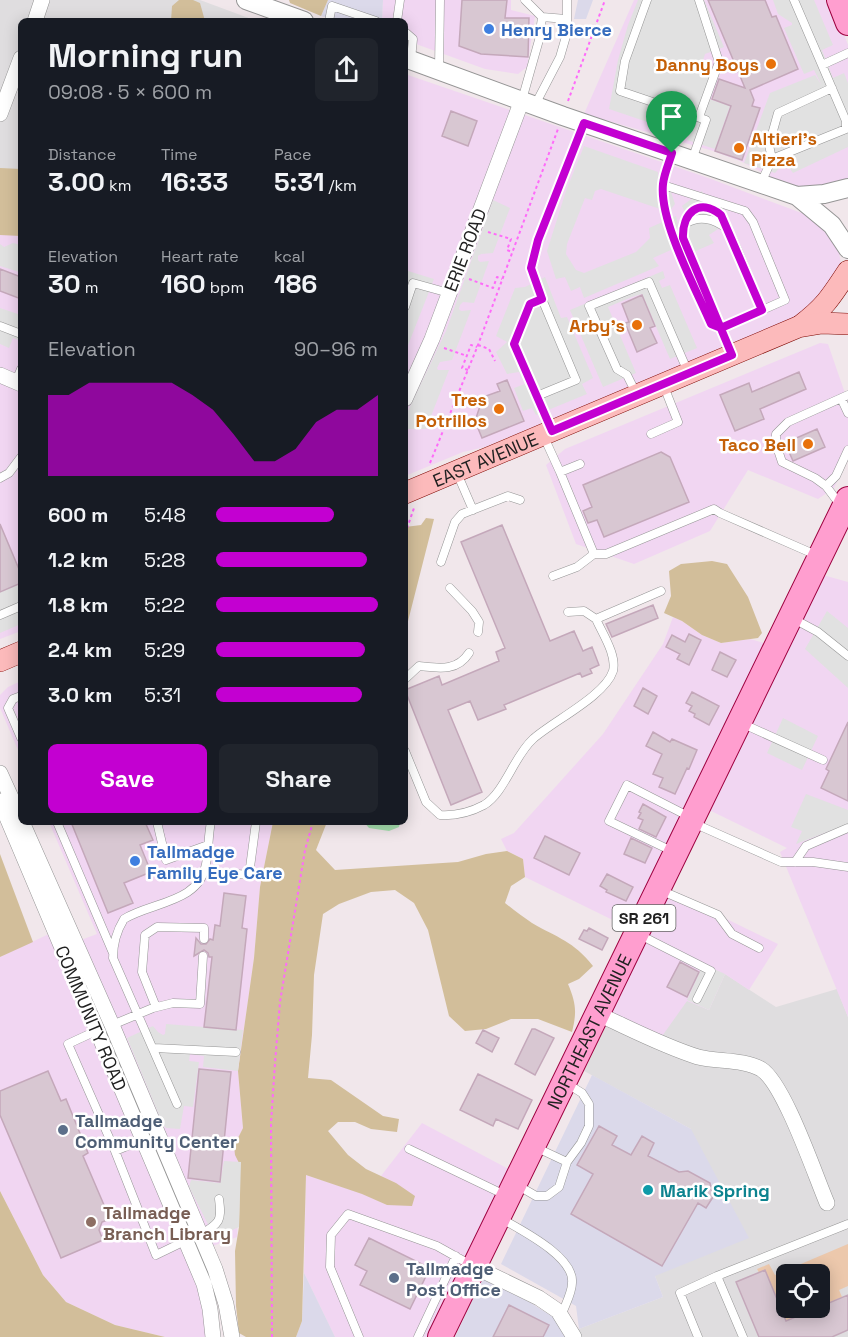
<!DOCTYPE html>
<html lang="en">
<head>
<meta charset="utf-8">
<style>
  :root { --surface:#171b24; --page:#20242c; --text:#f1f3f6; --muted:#9ea1a6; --accent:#c300d1 }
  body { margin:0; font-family:"Space Grotesk",sans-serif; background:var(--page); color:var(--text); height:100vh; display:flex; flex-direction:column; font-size:22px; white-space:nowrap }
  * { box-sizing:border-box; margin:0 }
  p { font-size:20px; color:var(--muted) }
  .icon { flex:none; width:33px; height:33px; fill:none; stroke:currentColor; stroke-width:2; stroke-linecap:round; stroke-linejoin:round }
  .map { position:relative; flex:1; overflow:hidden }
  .sheet { position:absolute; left:18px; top:18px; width:390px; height:807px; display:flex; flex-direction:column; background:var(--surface); border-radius:9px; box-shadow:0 3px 15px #0003 }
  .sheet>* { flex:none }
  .fabs { position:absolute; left:776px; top:1264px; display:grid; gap:12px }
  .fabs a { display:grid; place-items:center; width:54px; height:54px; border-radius:9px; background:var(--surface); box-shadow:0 3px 15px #0003; font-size:30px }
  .pin { position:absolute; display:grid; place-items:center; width:51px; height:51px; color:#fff; margin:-62px -26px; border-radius:50% 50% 50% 0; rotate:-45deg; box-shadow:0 0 6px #0007 }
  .pin .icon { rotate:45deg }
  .round { display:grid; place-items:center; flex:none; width:63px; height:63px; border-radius:9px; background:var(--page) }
  .overview { display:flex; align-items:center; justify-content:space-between; height:102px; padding:0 30px }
  h1 { font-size:33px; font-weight:700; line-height:45px }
  .figures { display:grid; grid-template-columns:repeat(3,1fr); gap:9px; height:102px; padding:6px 30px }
  .figures div { display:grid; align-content:center }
  .figures b { font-size:26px; font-weight:700 }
  .figures small { font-size:16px; font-weight:400 }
  .figures p { font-size:16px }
  .chart { height:168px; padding:12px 30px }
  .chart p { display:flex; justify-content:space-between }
  .chart svg { width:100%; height:108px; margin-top:6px; fill:var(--accent); opacity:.7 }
  .primary-button { display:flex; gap:12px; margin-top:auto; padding:12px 30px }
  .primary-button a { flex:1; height:69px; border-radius:9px; background:var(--accent); color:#fff; font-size:24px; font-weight:700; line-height:69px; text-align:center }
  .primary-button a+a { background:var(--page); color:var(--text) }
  ul { padding:0 30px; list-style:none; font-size:20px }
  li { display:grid; grid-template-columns:96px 72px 1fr; align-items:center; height:45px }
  li i { height:15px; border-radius:8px; background:var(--accent) }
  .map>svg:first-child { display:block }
</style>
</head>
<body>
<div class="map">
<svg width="848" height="1337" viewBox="0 0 848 1337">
  <rect width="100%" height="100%" fill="#f1e7eb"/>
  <path fill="#dfdddf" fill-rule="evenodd" d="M0,0h200l57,21h-236v215l-21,-4z
    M725,974l51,33 61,-18 11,28v320h-274l-3,-5 92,-35 -8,-21 36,-147 -118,-64 25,-51 89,-14 22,10zM786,1275h33v33h-33z"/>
  <path fill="#f1d6f2" d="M383,0h128v10l24,6 -8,51 -9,7 -33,-5 -80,-29v-19h-23z
    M634,0h196l18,45v136l-44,8 -23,-7 -41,-21 -27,-10 -129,-37z
    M405,74l306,105 96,36 18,13 12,13 4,23 -6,19 -35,33 -315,131 -22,5 -58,24z
    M0,232l21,4v395l-21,8z
    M820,343l8,1 20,58v56l-14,30 -16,11 -70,-29 -38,61 -76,33 -58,-20 -30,-79 19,-16z
    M823,575l25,7v435l-68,-165 7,-4 -78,-38z
    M673,617l9,4 20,14 19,8 29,-4 17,5 -136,285 -106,-52 -2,-18 -16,-8 -6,-12 13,-6 89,-99 60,-90z
    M21,681v76l-21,-49v-13l8,-8z
    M49,822h224l-13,65 -6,71 -16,113 5,57 -9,18 6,19 -3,72 -27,10 -129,-307 16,-6z
    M663,888l115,56 -29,46 -24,-16 -16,36 -22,-9 -27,38 -59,-27z
    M51,933l148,349 11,55h-45l-50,-12 -49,-23 -23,-27 -43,-84v-234z
    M422,1123l92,49 -82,165h-97l-31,-64 2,-98 57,19 24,11 9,-22 -15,-7z"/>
  <path fill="#dbd9ea" d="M328,0h55l-1,21h-43l-18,-5z
    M578,0h15l-7,19h-12z
    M592,1075l99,54 58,109 -94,38 8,21 -84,32 -3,-23 -75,-42z
    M304,1273l31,64h-39l6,-16z
    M483,1278l48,25 25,16 10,18h-111z"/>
  <path fill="#ecc8ac" d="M848,1244v42l-9,4 3,7 -23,10v-32h-33v33h30l-30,13 -29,-52 12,-5 6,11z"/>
  <path fill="#d2be9a" d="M179,0h14l7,3 5,18h-34l1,-15z
    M289,0h39l-7,16 -31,-13z
    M0,168l21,1v67l-21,-1z
    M426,518l8,1 -29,114v-106l16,-2z
    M712,561l15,3 21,33 14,36 -4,5 -37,5 -19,-8 -20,-14 -18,-8 7,-17 -2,-25 12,-7z
    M273,822h54l-11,28 19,20 123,-8 28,-8 21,-3 16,8 2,18 -14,9 -6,17c9,7 18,14 27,20 26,15 41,18 61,43l-14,13 -11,5c8,19 9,28 4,48l-34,-13h-27l-25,10 -21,2 -16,-15 -21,-86 -14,-27 -19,-13 -24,2 -32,12 -16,10 -9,61 -2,60 -4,43 23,2 52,36 16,3 -2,13 -26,-3 -16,-7h-17l-10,9 20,24 18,14 30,14 19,13 -3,10 -25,-1 -25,-11 -56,-19 -4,146 -6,16h-50l-7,-4 -3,-27 -1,-55 4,-24 1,-62 -5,-10 -1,-9 9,-18 -5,-57 16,-113 6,-71z
    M0,854l33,88 -33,15z
    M0,1191l43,84 23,27 49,23 50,12h-165z"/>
  <path fill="#e1e1e1" d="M638,0h66l20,47 -19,7 -6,19 2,2 3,-5 15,5 -10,24 21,7 -15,43 -28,-9 5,-15 -2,-2 -2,1 -5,10 -74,-25 9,-49 10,-35z
    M773,0h41l19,45 -11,5 11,28 11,-5 4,10v64l-55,26 -8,-11 -10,11 -31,-10 26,-70 45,-18 6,9 -7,-14 -10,4 -20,-46 8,-3v-2l-14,-9z
    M584,146l74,26v10l3,2 7,-1 7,21 -6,8 -68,-23 -6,2 -3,9 -7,-2 -18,46 -1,10 10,16 8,3 52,-21 14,-14 -1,-10 27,-12 2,10 4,-1 5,-9 -5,-10 20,-15 16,38 -9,6 5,8 -25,11 -7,-9 -29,13 6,8 -75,32 -4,-11 -9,4 -6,-14 -9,2 -9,-28 19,-60z
    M493,200l17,8 -17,45 -12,1 -3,2v4l2,2 9,-1 -15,42 -11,-1 -3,3 -1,4 2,2 10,-1 -19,50 -12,2 -3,6 1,2h11l-23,59h-21v-12l41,-86z
    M13,243l8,2v18l-2,9 -19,-6v-22l4,3z
    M408,271l26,8 -29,74v-81z
    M663,271l2,7 -6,3 3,7 8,-3 27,63 -27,11 -28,-65 -10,3 -24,10 28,66 -33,14 -33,-77z
    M545,277l16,41 6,-1 26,61 -11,6 5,10 -51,21 -4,-7 -9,3 -9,-23 11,-4 -6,-12 -12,2 -11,-22 11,-10 -11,-6 19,-48 10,-1z
    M0,308l21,7v26l-8,-3 -4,10 -9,-4z
    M21,583v41l-21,9v-41z
    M827,611l21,17v60l-43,-39z
    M783,718l35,18 -16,34 -35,-17z
    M806,794l42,16v14l-52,20 6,-13 -11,-4z
    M703,964l22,10 -16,36 -22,-10z
    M166,1024l77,6 -5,41 -35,-4 1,-11 -14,-2 -1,7 10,1 -6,45 -9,-1 -4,23 -14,-1 -3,-3 -36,-87 26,-12 5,6 5,3 2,-1z
    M224,1161l17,1 -2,65 -24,11 -26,-51 2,-7 29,3z"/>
  <path fill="#a6e0af" d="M364,822h36l-1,5 -10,4 -20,-3z"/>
  <path fill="#d8c7d2" stroke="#c4a8ba" stroke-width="1.5" d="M462,0h45l-2,18h24l-1,39 -47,-3 -22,-8z
    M708,0h57l7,17 4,-1 22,53 -48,21 4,10 -2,6 8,2 -18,52 -27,-9 16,-45 -19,-7 7,-20 26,9z
    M451,111l26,10 -9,25 -26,-10z
    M0,269l21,8v22l-21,-8z
    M642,295l13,31 -5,2 7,15 -20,9 -12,-29 4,-1 -7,-18z
    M799,372l7,17 -46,20 4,10 -29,12 -15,-36 29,-12 3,9z
    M507,380l17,41 -42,17 -7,-17 8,-24 17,-6 -3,-7z
    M817,429l8,18 -32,14 -8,-18z
    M661,452l9,5 19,45 -85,35 -7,-17 -9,3 -5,-12 9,-4 -9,-22z
    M0,524l21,50v9l-21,9z
    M502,525l48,116 24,-10 9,20 9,-4 7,18 -9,4 2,4 -10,4 -2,-4 -76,32 2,4 -28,11 -8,-19 -22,9 34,82 -31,13 -46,-115 34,-14 3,9 57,-24 -3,-9 9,-4 -44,-106z
    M653,605l5,13 -46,19 -6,-13z
    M689,634l12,6 -12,25 -12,-6 3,-5 -14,-7 6,-12 13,7z
    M720,652l16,8 -9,17 -15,-7z
    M643,688l14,8 -9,18 -14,-8z
    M692,692l27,14 -10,19 -15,-8 1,-3 -6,-3 3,-5 -6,-3z
    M848,722v79l-27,-13 8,-17 -3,-2z
    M653,732l17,10 2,-3 25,11 -8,19 -2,-1 -12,26 -16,-7 4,-9 -10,-4 9,-20 -16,-8z
    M643,804l23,13 -10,20 -17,-8 4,-9 -5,-2 3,-5 -2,-1z
    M71,822h74l8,18 -13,5 11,27 -27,11 9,20 -25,10z
    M545,836l35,17 -11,22 -35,-17z
    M631,838l21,10 -7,15 -21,-9z
    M607,874l26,13 -7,14 -20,-9 1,-2 -7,-4z
    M224,893l22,3 -4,32 5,1 -11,101 -32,-3 8,-70h-3l-1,-4 -4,-3 -10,6 2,-18 5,6h5l4,-5 3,1 2,-15 5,1z
    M589,928l19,10 -6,12 -23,-11 5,-9 3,1z
    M680,962l19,10 -12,25 -20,-10z
    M532,1029h3l19,9 -19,37 -20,-11z
    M483,1030l16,8 -7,14 -16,-9z
    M199,1069l32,3 -11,110 -32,-4z
    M48,1071l13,30 5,-2 22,54 -5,3 27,63 -8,3 -3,8 4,10 -42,18 -61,-143v-24z
    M478,1074l54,26 -14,29 -22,-10 -3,7 -33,-16z
    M599,1126l18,10 -5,9 19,10 11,-19 12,7 -6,13 31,16 9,-1 22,12 3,14 -7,11 -8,-5 -36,63 -91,-52 22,-40 -16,-9z
    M369,1238l61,30 -20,41 -50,-24 7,-14 -12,-6z
    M765,1270l21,51 62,-26v35l-16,7h-73l-23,-55z
    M509,1305l40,20 -6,12h-50z"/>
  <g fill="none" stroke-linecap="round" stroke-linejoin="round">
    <defs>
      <path id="service" d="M647,0l-22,61 -5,30 86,29 -14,40
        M542,17l24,2
        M329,21l3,-15 44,15
        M397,21l3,-21
        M405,32l8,7 -2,20
        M822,65l26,-12
        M439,69l1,-69
        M522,100l17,-60 3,-23 -17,-17
        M535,105l25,-48 7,-24v-33
        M699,117l20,-55 -20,-62
        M772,159l74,-30v-8l-52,-121
        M761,183l11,-24 -3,-14 9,-32 54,-25
        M663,185l82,26 8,11 32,78 -64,28 -10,-5c-17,-37 -50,-96 -48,-137 0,-10 5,-22 8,-32
        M685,224l8,-14c20,-9 28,4 35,20
        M542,299l-11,-31 8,-28 45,-117
        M405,307l8,-24 36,10
        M0,326l21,8
        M732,353l-49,-115 2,-14c13,-9 29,-6 42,5 7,7 29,68 35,81
        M16,381l5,-12
        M636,393l-9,-18 -10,-6 -28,-63 60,-24 39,90
        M537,396l39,-16 -34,-81 -12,5 -16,40 38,86
        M841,398l7,15
        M651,434l27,-12 -15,-38
        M544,437l16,35 20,-8
        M560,472l34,82h12l108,-45 6,4 96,42
        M457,473l16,37
        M0,478l9,-5 12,-16
        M826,486l10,-10 12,-26
        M841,506l-15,-20 -11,-8 -33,-16 -6,-18v-10l12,-12 60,-27
        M441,562l14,-40 7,-8 46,-18 12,4
        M553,576l24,-9 17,-13
        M450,588l22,23 7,11 -1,10
        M568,612l16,-1 12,8
        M0,615l21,-9
        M792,618l26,14 30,24
        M405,679l14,-13c19,2 38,6 50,-13
        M21,696l-8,3 -5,9 13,30
        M741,723l82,37
        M405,751l21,51 14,13c16,1 29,-2 44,-10 21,-13 30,-49 49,-66 20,-18 72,-43 80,-68 4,-16 -11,-38 -17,-52l65,-28
        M57,822l56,131
        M157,822l9,38 42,-15
        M674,852l-65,-31 18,-36 55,28 9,9 90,40h32l35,5
        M795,862l11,-16 42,-18
        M204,871l45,4 7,-53
        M660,890l58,25 14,19 27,14
        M638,934l73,37 -14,28
        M156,1007l-14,-35 3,-37 12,-8 47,1v11
        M112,1025l41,-17 20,-5 27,1 3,-48
        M96,1031l-28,13 47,107 41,104 29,-14
        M154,1048l82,4
        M177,1104l-64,-146c0,-15 3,-26 11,-39 27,-17 76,-16 82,-55 3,-14 2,-28 5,-42
        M535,1147l32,15
        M409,1149l96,46
        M115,1151l29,-12
        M517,1185l19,11h11l12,-9 8,-25 14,-19 8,-17v-22l-7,-11 -16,-10
        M502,1219c19,11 73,38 70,64 0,10 -7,22 -10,31
        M200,1235c20,-12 22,-14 19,-36
        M359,1337l-29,-70 1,-32 17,-21 89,32 34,19
        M418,1337l38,-81
        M698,1337l-18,-44 37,-17
        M743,1337l-26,-61 131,-52"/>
      <path id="minor" d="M35,21l7,-21
        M0,114l21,-56
        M0,375l21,9
        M405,399l27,-60 90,-239
        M0,773l21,46
        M0,801l204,483 6,25 3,28
        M22,822l90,203 103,244 11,35 6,33
        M598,1014c33,15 65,32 100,43 20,5 45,2 63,12 23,14 54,106 66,134
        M475,1267l64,31 19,13 16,26"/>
      <path id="tertiary" d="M246,0l58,21
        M405,58l158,58 234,80 27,-2 24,-6
        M797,196l35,29 16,24"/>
      <g id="secondary">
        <path d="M800,326c25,-19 31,-29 48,-55"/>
        <path id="s1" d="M405,493l393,-166 24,-4 26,1"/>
        <path d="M0,661l21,-9"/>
      </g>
      <g id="primary">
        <path d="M839,0l9,23"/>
        <path id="s2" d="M440,1337l408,-838"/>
      </g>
    </defs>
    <use href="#service" stroke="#959595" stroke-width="9"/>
    <use href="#minor" stroke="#959595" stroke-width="16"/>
    <use href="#tertiary" stroke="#959595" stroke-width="20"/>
    <use href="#secondary" stroke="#7e0601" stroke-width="22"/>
    <use href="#primary" stroke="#9d003f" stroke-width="26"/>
    <path stroke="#fe6bf9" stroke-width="2" stroke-dasharray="3 3" stroke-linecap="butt" d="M568,101l37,-101
      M488,232l23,7 -4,11 5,2
      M469,279l24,9 4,-11 5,2
      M478,345l11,4 6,12
      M444,348l23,8
      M468,370l-6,-2 9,-23 6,2
      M430,463l48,-118 80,-216
      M405,534l9,-26
      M272,1337l-1,-214 4,-60 5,-61 25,-152 8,-28"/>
    <use href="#service" stroke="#fff" stroke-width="8"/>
    <use href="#minor" stroke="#fff" stroke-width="15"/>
    <use href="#tertiary" stroke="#fff" stroke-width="18"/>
    <use href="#secondary" stroke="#fcbabb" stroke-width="21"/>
    <use href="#primary" stroke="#ff9ecf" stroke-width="24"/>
  </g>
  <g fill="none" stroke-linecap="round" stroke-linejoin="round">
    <defs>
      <path id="route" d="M672,153l-88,-30 -46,117 -7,28 11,31 -12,5 -16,40 38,87 180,-76 -49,-117c-1,-25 16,-41 38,-23l41,95 -41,18 -10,-4c-15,-35 -52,-103 -48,-140 1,-10 6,-21 9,-31"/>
    </defs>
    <use href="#route" stroke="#fff" stroke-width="12"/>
    <use href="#route" stroke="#c300d1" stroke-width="8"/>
  </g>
  <g fill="#3f7fe0" stroke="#fff" stroke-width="2">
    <circle cx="489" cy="29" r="6"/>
    <circle cx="135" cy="861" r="6"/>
  </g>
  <g fill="#e8710a" stroke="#fff" stroke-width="2">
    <circle cx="771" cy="64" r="6"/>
    <circle cx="739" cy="148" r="6"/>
    <circle cx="637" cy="325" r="6"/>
    <circle cx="499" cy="409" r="6"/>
    <circle cx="808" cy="444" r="6"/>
  </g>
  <g fill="#5c6f8a" stroke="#fff" stroke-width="2">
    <circle cx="63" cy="1130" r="6"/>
    <circle cx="394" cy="1278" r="6"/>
  </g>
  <circle fill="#0f9aa8" stroke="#fff" stroke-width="2" cx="648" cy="1190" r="6"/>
  <circle fill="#8d6e63" stroke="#fff" stroke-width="2" cx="91" cy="1222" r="6"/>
  <g text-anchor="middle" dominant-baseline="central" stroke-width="5" stroke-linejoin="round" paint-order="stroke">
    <rect fill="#fff" stroke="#646464" stroke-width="1.5" x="612.5" y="905" width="63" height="26" rx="4.5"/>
    <g font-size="16" font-weight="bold" fill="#212121">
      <text x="644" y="918">SR 261</text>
    </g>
    <g font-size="18" font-weight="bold" fill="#366cbe" stroke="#fff" text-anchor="start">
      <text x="501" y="29">Henry Bierce</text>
      <text x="147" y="851">Tallmadge<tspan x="147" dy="21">Family Eye Care</tspan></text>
    </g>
    <g font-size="18" font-weight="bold" fill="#c56008" stroke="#fff" text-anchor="end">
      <text x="759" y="64">Danny Boys</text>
      <text x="751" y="138" text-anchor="start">Altieri's<tspan x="751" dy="21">Pizza</tspan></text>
      <text x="625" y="325">Arby's</text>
      <text x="487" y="399">Tres<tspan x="487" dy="21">Potrillos</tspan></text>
      <text x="796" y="444">Taco Bell</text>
    </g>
    <g font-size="18" fill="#212121" stroke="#fff">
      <text transform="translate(465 250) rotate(-69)">ERIE ROAD</text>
      <text stroke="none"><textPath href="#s1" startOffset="87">EAST AVENUE</textPath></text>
      <text transform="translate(91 1018) rotate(67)">COMMUNITY ROAD</text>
      <text stroke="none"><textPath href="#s2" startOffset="340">NORTHEAST AVENUE</textPath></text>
    </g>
    <g font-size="18" font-weight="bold" fill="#4e5e75" stroke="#fff" text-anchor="start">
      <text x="75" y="1120">Tallmadge<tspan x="75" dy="21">Community Center</tspan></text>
      <text x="406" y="1268">Tallmadge<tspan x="406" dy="21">Post Office</tspan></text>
    </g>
    <g font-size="18" font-weight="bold" fill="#0d838f" stroke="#fff" text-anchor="start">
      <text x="660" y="1190">Marik Spring</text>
    </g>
    <g font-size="18" font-weight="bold" fill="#785e54" stroke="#fff" text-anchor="start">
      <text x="103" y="1212">Tallmadge<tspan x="103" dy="21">Branch Library</tspan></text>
    </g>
  </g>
</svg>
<div class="fabs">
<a><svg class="icon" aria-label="locate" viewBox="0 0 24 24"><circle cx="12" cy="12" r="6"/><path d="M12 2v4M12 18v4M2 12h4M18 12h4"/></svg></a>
</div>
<div class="pin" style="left:672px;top:153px;background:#1e9e55"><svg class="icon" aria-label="arrive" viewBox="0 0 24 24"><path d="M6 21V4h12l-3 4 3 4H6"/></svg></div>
<section class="sheet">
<div class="overview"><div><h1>Morning run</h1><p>09:08 · 5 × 600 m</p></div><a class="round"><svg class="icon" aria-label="share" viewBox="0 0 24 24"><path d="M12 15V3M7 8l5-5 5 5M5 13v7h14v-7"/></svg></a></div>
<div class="figures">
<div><p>Distance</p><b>3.00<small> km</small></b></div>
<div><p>Time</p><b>16:33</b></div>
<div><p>Pace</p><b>5:31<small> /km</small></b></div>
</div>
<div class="figures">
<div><p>Elevation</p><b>30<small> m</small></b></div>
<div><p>Heart rate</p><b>160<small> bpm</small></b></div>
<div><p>kcal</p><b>186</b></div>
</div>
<div class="chart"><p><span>Elevation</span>90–96 m</p>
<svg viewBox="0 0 160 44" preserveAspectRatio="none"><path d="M0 44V11L10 11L20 6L30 6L40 6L50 6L60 6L70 11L80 17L90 27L100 38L110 38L120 33L130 22L140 17L150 17L160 11V44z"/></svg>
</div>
<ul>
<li><b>600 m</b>5:48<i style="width:73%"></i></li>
<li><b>1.2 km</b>5:28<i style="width:93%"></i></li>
<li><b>1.8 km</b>5:22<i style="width:100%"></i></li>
<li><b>2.4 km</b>5:29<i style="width:92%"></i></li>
<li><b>3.0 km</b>5:31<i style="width:90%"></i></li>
</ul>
<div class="primary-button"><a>Save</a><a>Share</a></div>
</section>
</div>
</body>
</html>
